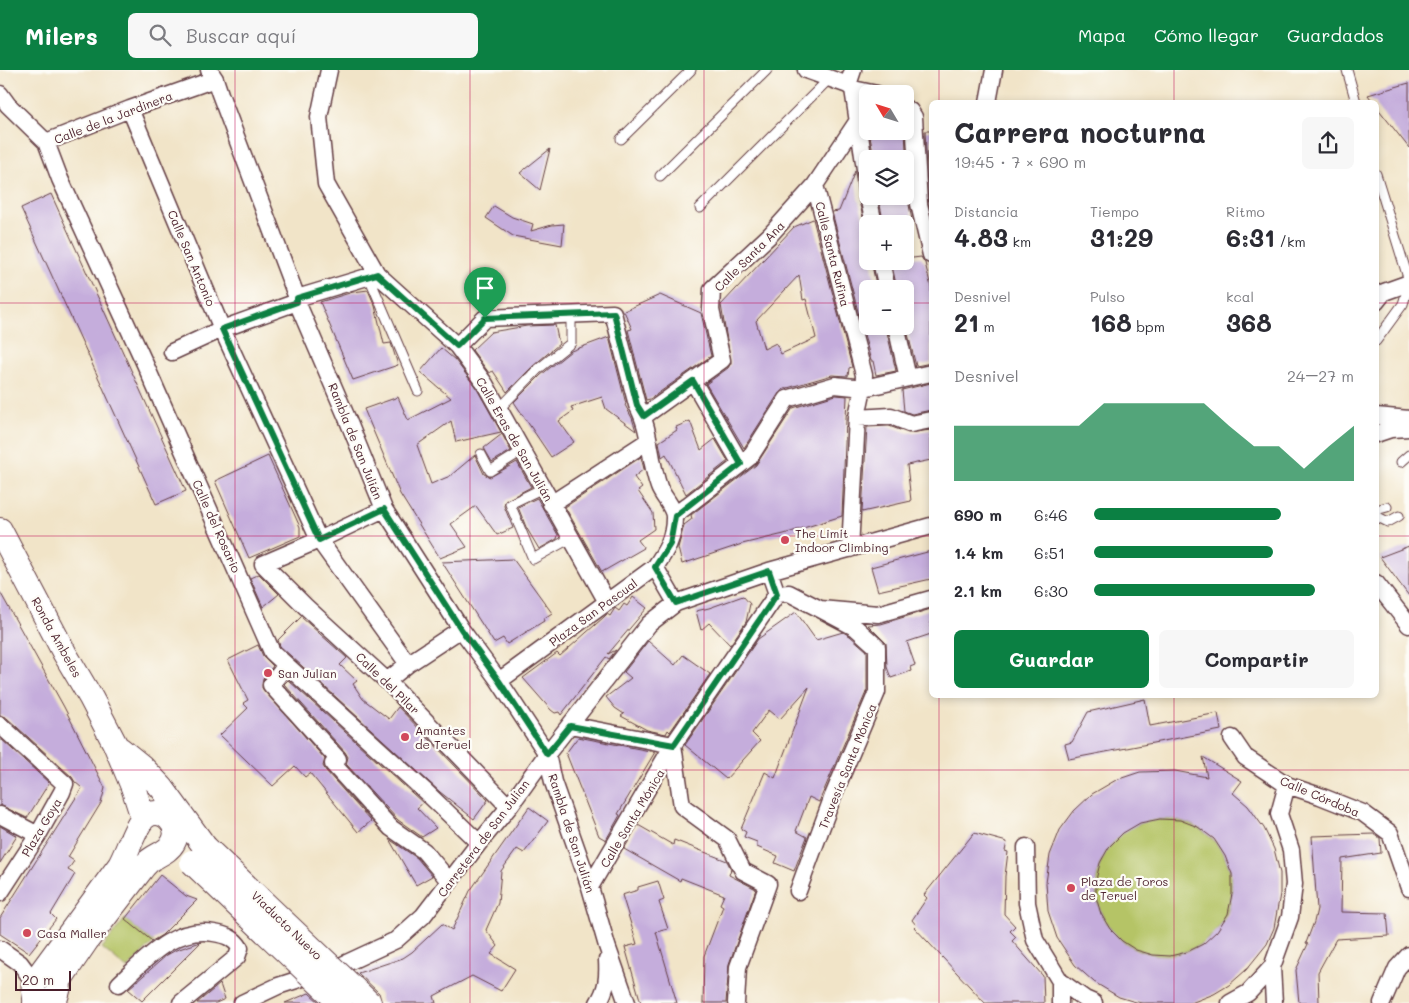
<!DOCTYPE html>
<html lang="es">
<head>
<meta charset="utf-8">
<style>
  :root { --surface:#fff; --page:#f7f7f7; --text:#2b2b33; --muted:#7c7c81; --accent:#0b8043 }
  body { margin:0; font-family:Mali,sans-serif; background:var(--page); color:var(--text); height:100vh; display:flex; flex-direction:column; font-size:19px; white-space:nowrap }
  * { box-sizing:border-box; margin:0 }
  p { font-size:16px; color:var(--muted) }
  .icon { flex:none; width:28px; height:28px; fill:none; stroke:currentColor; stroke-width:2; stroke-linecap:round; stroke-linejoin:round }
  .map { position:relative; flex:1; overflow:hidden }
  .details { position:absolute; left:929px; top:30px; width:450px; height:598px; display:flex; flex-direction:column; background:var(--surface); border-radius:8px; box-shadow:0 2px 8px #0003 }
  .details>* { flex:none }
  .needle { width:32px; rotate:308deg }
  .controls { position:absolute; left:859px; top:15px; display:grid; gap:10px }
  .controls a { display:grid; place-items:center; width:55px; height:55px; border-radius:8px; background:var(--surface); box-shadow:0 2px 8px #0003; font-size:25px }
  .scale { position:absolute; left:15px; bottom:12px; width:56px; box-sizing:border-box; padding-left:5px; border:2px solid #4a1f2b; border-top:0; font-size:14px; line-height:18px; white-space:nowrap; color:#4a1f2b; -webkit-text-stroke:4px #fdfcf7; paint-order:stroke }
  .pin { position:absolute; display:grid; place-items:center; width:42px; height:42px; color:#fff; margin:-51px -21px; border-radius:50% 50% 50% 0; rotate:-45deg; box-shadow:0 0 5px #0007 }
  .pin .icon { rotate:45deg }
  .round { display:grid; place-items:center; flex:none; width:52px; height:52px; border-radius:8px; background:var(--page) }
  .overview { display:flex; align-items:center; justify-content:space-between; height:85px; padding:0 25px }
  h1 { font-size:28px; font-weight:800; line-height:38px }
  .metrics { display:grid; grid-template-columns:repeat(3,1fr); gap:8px; height:85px; padding:5px 25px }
  .metrics div { display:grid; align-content:center }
  .metrics b { font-size:25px; font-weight:800 }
  .metrics small { font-size:14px; font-weight:400 }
  .metrics p { font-size:14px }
  .chart { height:140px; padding:10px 25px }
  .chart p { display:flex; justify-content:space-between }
  .chart svg { width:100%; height:90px; margin-top:5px; fill:var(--accent); opacity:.7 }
  .cta { display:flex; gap:10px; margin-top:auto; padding:10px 25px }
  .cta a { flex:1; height:58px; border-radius:8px; background:var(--accent); color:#fff; font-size:20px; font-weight:800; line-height:58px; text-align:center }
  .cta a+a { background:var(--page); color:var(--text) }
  ul { padding:0 25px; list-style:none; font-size:16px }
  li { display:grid; grid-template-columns:80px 60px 1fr; align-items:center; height:38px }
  li i { height:12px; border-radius:6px; background:var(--accent) }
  header { display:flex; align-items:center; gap:30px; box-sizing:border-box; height:70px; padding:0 25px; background:var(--accent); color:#fff }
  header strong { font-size:24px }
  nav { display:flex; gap:28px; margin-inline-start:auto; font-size:18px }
  .search { width:350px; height:45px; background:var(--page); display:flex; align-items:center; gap:12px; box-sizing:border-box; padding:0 18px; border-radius:8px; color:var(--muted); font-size:19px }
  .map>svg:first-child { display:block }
</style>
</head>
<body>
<header>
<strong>Milers</strong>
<div class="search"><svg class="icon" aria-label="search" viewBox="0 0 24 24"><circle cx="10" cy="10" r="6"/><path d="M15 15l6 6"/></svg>Buscar aquí</div>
<nav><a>Mapa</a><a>Cómo llegar</a><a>Guardados</a></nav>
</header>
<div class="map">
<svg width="1409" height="933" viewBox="0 0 1409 933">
  <rect width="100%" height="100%" fill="#fdfcf7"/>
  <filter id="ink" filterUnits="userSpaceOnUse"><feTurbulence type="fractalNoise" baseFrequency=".02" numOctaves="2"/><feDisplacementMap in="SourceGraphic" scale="10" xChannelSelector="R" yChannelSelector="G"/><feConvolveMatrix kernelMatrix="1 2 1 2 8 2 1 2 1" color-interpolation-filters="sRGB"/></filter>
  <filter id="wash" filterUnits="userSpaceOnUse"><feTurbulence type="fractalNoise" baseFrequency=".0096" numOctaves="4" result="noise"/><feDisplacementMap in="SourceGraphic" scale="20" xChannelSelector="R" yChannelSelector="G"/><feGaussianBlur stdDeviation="1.12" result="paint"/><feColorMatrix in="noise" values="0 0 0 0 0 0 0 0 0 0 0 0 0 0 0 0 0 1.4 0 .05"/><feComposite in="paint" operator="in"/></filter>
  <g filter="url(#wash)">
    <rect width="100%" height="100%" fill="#f1e4c8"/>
    <path fill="#b5c466" stroke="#807248" d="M1096 817a68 68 0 1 1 136 0a68 68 0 1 1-136 0Z
      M125,849l29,23 -27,27 -25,-21z"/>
    <g id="blocks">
      <path fill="#c5addc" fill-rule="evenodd" d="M1409,13v65l-33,-42v-4h-3l-5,-7z
        M869,61h36l4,74 3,15 -6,1 1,3h-23l-6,-28h27v-37h-31z
        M925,61h6v81l-2,-9z
        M550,79l-10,41 -20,-17z
        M855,101l3,27 10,37v26h3l6,28h-9v43l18,-4 10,43 -20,4 -3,-14h-2l-39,-149 7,-1z
        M51,124l135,297 -30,13 -135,-296z
        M494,136l18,11 21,7 -2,7 21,-6 12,-1 -2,21 -49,-9 -27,-18z
        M813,149l39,148 -3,1 -1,8 -16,-1 -48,14 -5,4 -35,55 -38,-64 22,-16 3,-5 -10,-58 73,-78zM799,205l4,25 3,-1 10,39 -35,16 -5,-11 -12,6 -8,-28z
        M921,187l4,6 6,24v76l-15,3 -11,-44v-33h-8l-6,-28h14v-2z
        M368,220l7,16 9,38 7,-1 7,22 -45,15 -33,-78 33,-10z
        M660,225l41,18 10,43 -61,43 -4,1 -18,-70 4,-1 -8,-18z
        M555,255l4,19 -26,22 -26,26 -14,-21 -4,2 -17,-23 19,-18 36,-6z
        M609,267l17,67 -1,1 7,13 4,13 -30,-22 -4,-12 -31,10 2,4 -14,10 15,21 -23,15 -37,-55 27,-27 30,-24z
        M441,278l14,12 22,29 24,43 -45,10 -5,-21 -34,24 14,39 19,-8 25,-21 9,19 6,3 27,-15 14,25 -26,14 -1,5 9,22 -16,7 -21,-29 -25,18 16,23 -27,11 -40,-64 -36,-85 34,-12 10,23 43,-22 -31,-26z
        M931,313v27l-19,4 -8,-3 -2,-21z
        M836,325l11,1 -5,120 -58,18 -42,10 -60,20 -4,-16 6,-23 8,-6 -1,-4 65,-50 37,-57z
        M690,351l11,29 14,-11 13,22 -42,33 -20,-40 -4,3 -3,-15 18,-12 -1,-3z
        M889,356l19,7 23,-3v30l-24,5 4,36 -49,11 5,-85z
        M502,364l9,17 -19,11 -8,-14z
        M268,386l32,71v9l-51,22 -34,-77z
        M641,387l3,12 -10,8 8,11 -4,3 15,22 1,16 -16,11 6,8 -42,24 -37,-65z
        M537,428l21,37 -1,4 -18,10 -13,-22 -8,-20z
        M1409,476v50l-29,-39z
        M931,481v28l-53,12 -7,-24z
        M513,489l39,54 -9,6 1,2 -37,23 -4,-6 -9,5 -52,-81z
        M259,504l20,20 -16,13 -13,-29z
        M0,522l64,115 41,81 -4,15 -33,54 6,4 -6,9 7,4 -24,40 5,5 -27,34 -29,-19v-16l82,-130 -7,-6 -3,-5 -65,-59 -7,-3z
        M743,526l7,8 -4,18 -16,23 -21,-22 -8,7 -5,-19 13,-3z
        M633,527l14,11 -39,46 8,-4 -7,9 -3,-2 -45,58 -2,-3 -4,1 -4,-3 -28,-32 34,-25 3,3 44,-39 3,-3 3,2 5,-8 4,3 5,-7 3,2z
        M931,539v25l-24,8 8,23 -5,2 1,4 -20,7 -4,-11 -1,-24 -18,-18 13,-1z
        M796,542l20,28 27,-8 7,4 17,15v39l-48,112 -10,-5 -13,34 11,6 -13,34 -19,-8 3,-7 -21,-9v-5l-13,-5 2,-5 -5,-3 24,-57 10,6 34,-91 -29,32 -11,-9 -17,23 8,8 -34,38 -41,-34 73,-106z
        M301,547l46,41 -7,7 17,16 -4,3 10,15 26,20 9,-12 90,93 -14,19 -34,-27 -160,-146 -2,-6z
        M648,571l27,24 8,-10 27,19 -40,58 -2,-2 -2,4 -19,-4 -26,-14 3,-2 -9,-6 -9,-11 25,-19 -7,-6z
        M258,575l5,11 10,10 -10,13 -1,9 63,71 -2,7 3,5 45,50 -13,11 -48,-59 -5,4 -10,-11 -22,20 -53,-51 28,-27 -5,-5 5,-3 -20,-40z
        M288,610l135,123 -6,5 19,20 -14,9 -24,-17 -52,-56 2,-7 -3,-5 -61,-68z
        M1145,629l5,27 68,-13 3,17 -152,29 -4,-15 7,-2 16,-30z
        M578,667l77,15 -37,62 2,1 -14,25 -7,-4 -33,-83z
        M0,668l49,45 -22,35 -27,-13z
        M1203,687l39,24 -9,12 15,13 16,22 10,21 6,24v21l-6,34 -7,16 -21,26 -17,15 -15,9 -23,9h-49l-10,-2 -13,-4 -25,-15 -19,-17 -18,-27 -9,-27 -2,-28 4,-28 10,-25 14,-19 18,-17 24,-14 24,-8 35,-1 32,6zM1160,749l20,1 18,7 16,12 11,17 7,18v20l-4,20 -11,17 -14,13 -16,8 -17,4 -17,-1 -17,-5 -14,-9 -12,-12 -9,-15 -5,-17v-17l4,-17 9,-16 14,-14 17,-10z
        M529,737l19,14 -24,32 -7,-4 -16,22 -3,32 -12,27 12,16 -7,8 24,15 -14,22 -29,-15 -38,20 2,7h-54l-3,-10 -21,-20 45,-15 9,-6 30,-28 10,6 18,-39z
        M638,755l35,20 1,-5 53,21 4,8 -2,6 27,14 -27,75 -3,39h-23l1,-47 19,-50 -3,-2 4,-9 -43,-17 -1,3 -56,-32z
        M0,756l17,10 -17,27z
        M974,763l33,9 -2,9 3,1 -3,24 -1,38 11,12 -5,5 6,6 -4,4 31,35 1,27h-59l-71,-76 2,-2 -4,-5 15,-22 -3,-3z
        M1374,764l6,4 1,15 -39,6 -1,53 46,1 2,23 -53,3 -18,33 1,31h-20l-3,-33 12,-26 -2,-1 8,-21 3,-13 -5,-73z
        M389,769l28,19 15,18 -16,9z
        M160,805l26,21 11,4 -35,35 -10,6 -27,-22z
        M658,811l6,19 -5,2 9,27 -12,3 21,71h-36l-16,-56 12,-3 -15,-49 16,-5v-3z
        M201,872l-59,59 -14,-12 39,-34 9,-5z
        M220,914l5,15 -9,4h-19z
        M309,923l11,10h-35z"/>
    </g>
  </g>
  <g filter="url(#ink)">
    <use href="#blocks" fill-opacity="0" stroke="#633d43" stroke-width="1"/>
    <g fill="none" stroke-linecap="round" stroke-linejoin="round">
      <defs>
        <path id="lane" d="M1347,0l9,32
          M621,69l70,-69
          M1376,104l33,107
          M660,106l107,-106
          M700,138l130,-130
          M369,207l49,114
          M1376,271l27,-37 6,-20
          M499,339l38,-39 34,-27v-29
          M481,384l9,17 32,-20
          M1401,392l8,-7
          M543,418l-33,16 23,55 38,-21
          M1376,440l11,-3
          M1376,446l12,6 11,-6"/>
        <path id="street" d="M209,0l6,9 5,15 77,204v4l50,116 37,91 77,120 38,52 48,73 6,28 37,105 17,59 20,57
          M329,0l-10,47 7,67 51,90
          M806,0l42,15 5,4 15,100
          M848,15l5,-15
          M853,19l24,5
          M0,24l8,11 38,37 84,-33 85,-30
          M988,32l6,-32
          M905,38l5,3 4,6 5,87 12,51
          M130,39l92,220 97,211 89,124
          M46,72l14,37 85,185 127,288 154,140 53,51
          M815,115l49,190c0,15 -5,28 -7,43l-7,131
          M868,126l6,28
          M881,191l6,28
          M297,228l80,-24 80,72 28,38 122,218
          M1376,232l8,-10 25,-9
          M896,256l12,52
          M457,276l28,-28 128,-5 24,92c14,24 12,55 22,82 3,9 16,21 15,31 0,20 -8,33 -19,49l-156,114
          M172,282l50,-23 75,-27
          M693,311l48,83
          M644,346l78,-56 -11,-50 1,-21 58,-54 45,-50 44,-66
          M1376,346l33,3
          M857,348l34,-2 20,8 20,-4
          M1376,364l15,-5 18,-1
          M551,434l97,-63
          M384,439l-65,31 -56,24 42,42 82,75 122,126
          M675,445l75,-58 37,-58 48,-14 29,3 67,-15
          M655,497l21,36
          M1376,513l33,42
          M777,524l12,-1 31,16 58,5 53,-15
          M286,595l-15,20 67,74 -5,5 58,64 33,23 26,31
          M387,611l21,-17 53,-35
          M0,655l65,59 -3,8 -24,43 -38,58
          M570,655l103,20 9,61 45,33 16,32 25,13 -30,83 -2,36
          M1232,668l13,19 42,28 33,11 43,17 27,20 19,55
          M0,745l38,20
          M1026,777l1,56 8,37 25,41 25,18 9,4
          M590,817l83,-142 104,-151 -8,-23
          M798,821l35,-95 44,-104v-45l-21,-19 -36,-19
          M0,879l20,14 14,19
          M1272,897l2,36
          M1060,911v22
          M119,914c27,-25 55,-58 95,-51 12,2 20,5 26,15l-3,9 -56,46
          M242,933l36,-17 62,-20 56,-26 27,-24 56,-73 30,-36 38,-53 102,-130 27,-21 93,-32 162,-45
          M598,933c9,-14 10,-26 9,-43
          M1230,933l18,-10 24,-26 18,-50 4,-33 -3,-34 -12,-36 8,-29
          M1382,933l15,-35 12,-13"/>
        <path id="secondary" d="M0,460l65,124 26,44 24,46 18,43 10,31
          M120,679l21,17 21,22 43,59
          M46,904l10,4c7,10 -1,15 -1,25
          M35,933c1,-8 -3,-13 -1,-21l86,-117c7,-12 16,-41 25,-48 17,-13 38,9 28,26 -5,9 -17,12 -24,18 -3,3 -6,6 -8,9l-54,70 -28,41"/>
      </defs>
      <use href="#lane" stroke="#633d43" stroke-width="11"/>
      <use href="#street" stroke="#633d43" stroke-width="19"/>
      <use href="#secondary" stroke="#633d43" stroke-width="26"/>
      <use href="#lane" stroke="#fff" stroke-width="9"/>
      <use href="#street" stroke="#fff" stroke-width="16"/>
      <use href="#secondary" stroke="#fff" stroke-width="24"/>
      <defs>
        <path id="secondary-bridge" d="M205,777l164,156
          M192,792l148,141"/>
      </defs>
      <use href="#secondary-bridge" stroke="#633d43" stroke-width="26" stroke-linecap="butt"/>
      <use href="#secondary-bridge" stroke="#fff" stroke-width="24"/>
    </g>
  </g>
  <g fill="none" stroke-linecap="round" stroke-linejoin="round" filter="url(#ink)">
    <defs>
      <path id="route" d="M377,204l80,72 28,-28 129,-5 23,92 7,11 49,-35 48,83 -66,52 -5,28 -15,23 21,36 93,-32 8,23 -103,151 -104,-19 -23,28 -48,-73 -38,-52 -77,-120 -65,31 -97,-211 75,-27v-4z"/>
    </defs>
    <use href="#route" stroke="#fff" stroke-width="10"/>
    <use href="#route" stroke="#0b8043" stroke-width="6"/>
  </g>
  <path fill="none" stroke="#c2185b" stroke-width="1" stroke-opacity="0.55" d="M235,0v933M470,0v933M704,0v933M939,0v32M1174,0v32M0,233h868M905,233h26M1376,233h33M0,466h931M1376,466h33M939,625v308M1174,625v308M0,700h1409"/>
  <g fill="#d1495b" stroke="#fdfcf7" stroke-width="2">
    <circle cx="785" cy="470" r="5"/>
    <circle cx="268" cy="603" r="5"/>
    <circle cx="405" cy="667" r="5"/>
    <circle cx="1071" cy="818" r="5"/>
    <circle cx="27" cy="863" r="5"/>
  </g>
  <g text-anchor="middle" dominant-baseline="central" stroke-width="4.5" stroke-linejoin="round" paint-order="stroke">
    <g font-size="12" fill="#4a1f2b" stroke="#fdfcf7">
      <text transform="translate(113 47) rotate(-21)">Calle de la Jardinera</text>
      <text transform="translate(833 184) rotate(76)">Calle Santa Rufina</text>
      <text transform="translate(749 186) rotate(-45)">Calle Santa Ana</text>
      <text transform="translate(192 188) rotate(67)">Calle San Antonio</text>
      <text transform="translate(515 369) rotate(60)">Calle Eras de San Julián</text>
      <text transform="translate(356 371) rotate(68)">Rambla de San Julián</text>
      <text transform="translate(217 456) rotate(66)">Calle del Rosario</text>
      <text transform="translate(593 542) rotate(-36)">Plaza San Pascual</text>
      <text transform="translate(57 567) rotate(61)">Ronda Ambeles</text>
      <text transform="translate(388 613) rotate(44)">Calle del Pilar</text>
      <text transform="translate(847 696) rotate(-68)">Travesía Santa Mónica</text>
      <text transform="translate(1320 726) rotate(23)">Calle Córdoba</text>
      <text transform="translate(632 748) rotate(-59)">Calle Santa Mónica</text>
      <text transform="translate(41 757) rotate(-59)">Plaza Goya</text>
      <text transform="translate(572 763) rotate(72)">Rambla de San Julián</text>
      <text transform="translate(483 768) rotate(-53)">Carretera de San Julian</text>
      <text transform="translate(287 855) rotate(44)">Viaducto Nuevo</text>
    </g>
    <g font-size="12" fill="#4a1f2b" stroke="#fdfcf7" text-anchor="start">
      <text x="795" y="463">The Limit<tspan x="795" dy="14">Indoor Climbing</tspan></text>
      <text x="278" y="603">San Julian</text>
      <text x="415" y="660">Amantes<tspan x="415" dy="14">de Teruel</tspan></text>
      <text x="1081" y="811">Plaza de Toros<tspan x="1081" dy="14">de Teruel</tspan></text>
      <text x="37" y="863">Casa Maller</text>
    </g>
  </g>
</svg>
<div class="controls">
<a><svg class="needle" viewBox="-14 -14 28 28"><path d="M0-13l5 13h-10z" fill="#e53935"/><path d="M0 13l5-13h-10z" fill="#7c7c81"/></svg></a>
<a><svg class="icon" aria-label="layers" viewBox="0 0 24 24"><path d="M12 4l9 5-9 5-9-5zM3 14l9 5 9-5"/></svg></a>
<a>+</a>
<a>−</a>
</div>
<div class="scale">20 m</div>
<div class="pin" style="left:485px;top:248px;background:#1e9e55"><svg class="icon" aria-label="arrive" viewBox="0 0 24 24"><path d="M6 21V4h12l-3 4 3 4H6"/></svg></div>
<section class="details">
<div class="overview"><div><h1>Carrera nocturna</h1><p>19:45 · 7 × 690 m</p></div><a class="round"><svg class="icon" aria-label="share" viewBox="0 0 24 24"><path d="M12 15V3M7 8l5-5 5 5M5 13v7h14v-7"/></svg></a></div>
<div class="metrics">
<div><p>Distancia</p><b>4.83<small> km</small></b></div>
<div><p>Tiempo</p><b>31:29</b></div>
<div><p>Ritmo</p><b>6:31<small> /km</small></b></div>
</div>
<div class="metrics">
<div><p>Desnivel</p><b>21<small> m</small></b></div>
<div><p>Pulso</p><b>168<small> bpm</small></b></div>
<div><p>kcal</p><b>368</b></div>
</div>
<div class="chart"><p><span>Desnivel</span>24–27 m</p>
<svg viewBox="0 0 160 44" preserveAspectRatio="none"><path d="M0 44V17L10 17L20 17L30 17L40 17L50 17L60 6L70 6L80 6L90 6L100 6L110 17L120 27L130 27L140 38L150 27L160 17V44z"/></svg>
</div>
<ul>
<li><b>690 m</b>6:46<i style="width:72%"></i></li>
<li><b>1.4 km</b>6:51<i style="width:69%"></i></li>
<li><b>2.1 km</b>6:30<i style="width:85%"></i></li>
</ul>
<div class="cta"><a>Guardar</a><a>Compartir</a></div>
</section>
</div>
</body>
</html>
